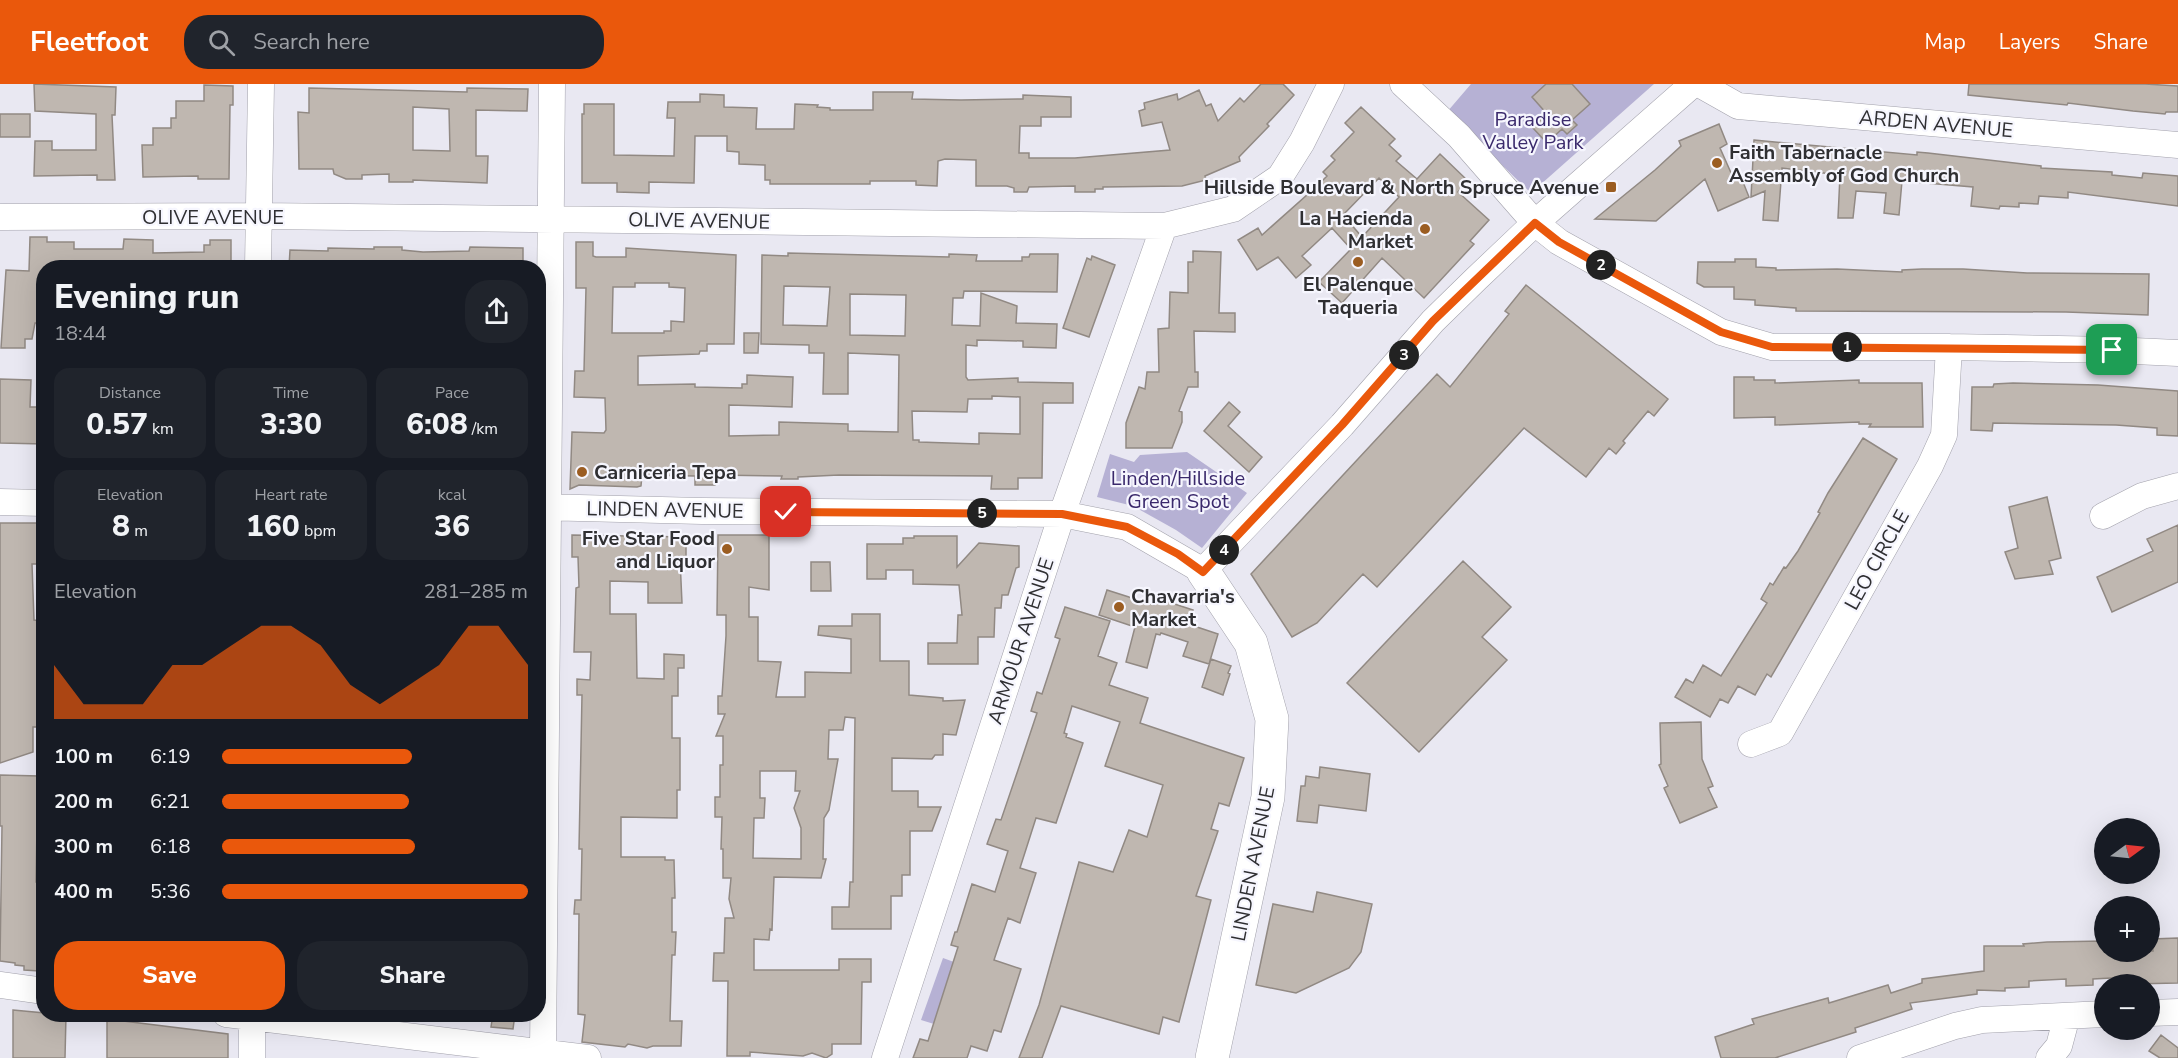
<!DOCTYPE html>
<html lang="en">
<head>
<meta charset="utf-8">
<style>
  :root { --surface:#171b24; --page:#20242c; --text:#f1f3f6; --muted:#9ea1a6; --accent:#ea580c }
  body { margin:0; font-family:"Nunito Sans",sans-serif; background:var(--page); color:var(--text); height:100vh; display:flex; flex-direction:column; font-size:22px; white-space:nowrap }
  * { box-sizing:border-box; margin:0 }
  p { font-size:20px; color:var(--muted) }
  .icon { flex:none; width:33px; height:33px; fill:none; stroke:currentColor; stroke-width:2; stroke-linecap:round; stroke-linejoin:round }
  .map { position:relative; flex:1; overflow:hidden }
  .sheet { position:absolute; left:36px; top:176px; width:510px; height:762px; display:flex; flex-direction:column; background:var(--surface); border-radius:24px; box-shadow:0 6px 24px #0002 }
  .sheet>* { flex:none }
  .needle { width:39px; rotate:75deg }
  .buttons { position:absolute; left:2094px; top:734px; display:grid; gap:12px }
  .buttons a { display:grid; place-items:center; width:66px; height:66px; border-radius:50%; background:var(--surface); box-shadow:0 6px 24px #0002; font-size:30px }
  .pin { position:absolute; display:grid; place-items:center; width:51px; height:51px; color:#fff; margin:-26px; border-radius:12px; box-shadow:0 3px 9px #0006 }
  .km { position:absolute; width:30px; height:30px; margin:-15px; border-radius:50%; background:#222; color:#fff; font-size:16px; line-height:30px; text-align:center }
  .round { display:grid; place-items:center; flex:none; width:63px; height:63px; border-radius:24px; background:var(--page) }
  .overview { display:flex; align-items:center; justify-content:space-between; height:102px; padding:0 18px }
  h1 { font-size:33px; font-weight:800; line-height:45px }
  .metrics { display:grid; grid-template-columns:repeat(3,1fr); gap:9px; height:102px; padding:6px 18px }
  .metrics div { display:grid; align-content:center; border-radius:15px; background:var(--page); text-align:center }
  .metrics b { font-size:30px; font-weight:800 }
  .metrics small { font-size:16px; font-weight:400 }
  .metrics p { font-size:16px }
  .chart { height:168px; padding:12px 18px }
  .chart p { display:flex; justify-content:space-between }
  .chart svg { width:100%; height:108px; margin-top:6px; fill:var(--accent); opacity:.7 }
  .cta { display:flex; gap:12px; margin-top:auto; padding:12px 18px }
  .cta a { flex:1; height:69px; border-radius:24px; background:var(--accent); color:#fff; font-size:24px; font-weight:800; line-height:69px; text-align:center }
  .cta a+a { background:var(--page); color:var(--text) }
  ul { padding:0 18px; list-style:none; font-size:20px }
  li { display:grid; grid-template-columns:96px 72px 1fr; align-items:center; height:45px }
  li i { height:15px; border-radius:8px; background:var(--accent) }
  header { display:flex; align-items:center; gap:36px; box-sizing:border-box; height:84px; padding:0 30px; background:var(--accent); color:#fff }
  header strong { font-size:28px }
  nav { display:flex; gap:33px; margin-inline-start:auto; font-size:21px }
  .search { width:420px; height:54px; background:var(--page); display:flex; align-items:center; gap:15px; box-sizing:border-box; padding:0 21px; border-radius:24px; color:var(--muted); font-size:22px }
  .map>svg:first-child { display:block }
</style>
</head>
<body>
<header>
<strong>Fleetfoot</strong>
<div class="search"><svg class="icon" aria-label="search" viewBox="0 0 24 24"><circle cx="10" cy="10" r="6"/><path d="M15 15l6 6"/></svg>Search here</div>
<nav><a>Map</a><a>Layers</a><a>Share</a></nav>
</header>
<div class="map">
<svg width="2178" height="974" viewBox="0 0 2178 974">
  <rect width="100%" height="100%" fill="#e9e8f2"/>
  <path fill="#b6b1d4" d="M1471,0h183l-123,109 -84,-81z
    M1187,368l60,41 -45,55 -26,-18 -43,-24 -36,-9 13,-43 24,8 6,-7z
    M943,874l11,4 -20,62 -13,-4z"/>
  <path fill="#bfb7b0" stroke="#918983" stroke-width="1.5" fill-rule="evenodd" d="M34,0l82,3 -1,28h-3l3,65h-18v-5l-63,1 1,-35h17v9h44v-36l-61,-3z
    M1261,0h22l11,11 -27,29 2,2 -30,31 1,4 -35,15 1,4 -24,6 -79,1v2h-8v3h-20v-6l-46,1 -2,5h-13v-4l-7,-2h-31v-26l-31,-1 -7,2 -1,25 -21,-1v-4h-46v3h-100v-4h-5v-15l-26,-1v-12l-12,-1v-15h-32l-1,47 -45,-1v11l-32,-1v-9h-35v-69h2v-10h30v51l60,1 1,-38h-8l1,-16h32v-8l24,1v12l33,1 -1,21h38l1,-25 23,1 -1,2 13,1v2h43v-18h40l-1,7 49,1 62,-1v-4l48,2v20h-30v9h-21l-1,27h10v5h46l95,-8 -8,-28 -20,4 -3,-15 6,-2 -1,-6 33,-9 1,6 21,-10 7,16 5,-2 7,17 22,-23 4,4z
    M1546,0h26l18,20 -18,16 5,5 -10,9 -5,-5 -15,14 -15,-16 15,-13 -15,-17z
    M1969,0h176l33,2v26h-12l-1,2 -32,-3 -65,-8 -1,2 -99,-10z
    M204,1l29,1v19h-3l-1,74h-31v-3l-55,1 -1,-32h11v-17h18v-10h5v-17h28z
    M309,4l158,4v-4l61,1 -1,22 -51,-1v46h12l-1,27 -74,-3v2h-24v-8l-27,1v4h-16l-12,-5 -1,-5h-34l-1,-57 11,1zM413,23l36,2 1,42 -37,-1z
    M1361,23l34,32 -6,6 12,11 -5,5 21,18 23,-25 28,27 -10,11 31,28 -19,21 4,3 -50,54 -42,-40 -40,45 -23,-21 32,-33 -19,-21 -30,28 9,9 -15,13 -18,-21 -21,13 -19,-30 20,-12 4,7 55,-49 10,-10 -4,-4 12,-12 -4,-4 23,-24 -9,-9zM1379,94l20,19 -37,40 -19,-22z
    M0,30h30v23h-30z
    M1719,40l8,20 -7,4 12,27 7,-3 10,25 -31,14 -13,-32 -49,42 -61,-2 60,-49 26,-24 -2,-5z
    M1754,56l163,15v-3l11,1 113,13v2l71,4v3l30,3 1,-5 35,3v30l-110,-14v6l-29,-2 -1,8 -19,-1v4l-19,-1 -1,3 -28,-3 2,-19 -71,-6 -3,34 -15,-2 2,-20 -30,-2 -3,27h-15l2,-43 -58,-7 -4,53 -15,-1 2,-29 -14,6z
    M30,153h17v5h27v7h49l1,-10 29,1v13l51,-1v-7h6v-5h21v27h-187v20h-4l-1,7v29h-4l-3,16h-7v9h-24l5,-78 23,1z
    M576,158h17v14l3,1h30v-9l110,7 -2,89h-27v7h-7l-1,3 -61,2v29l57,-1v3l47,1v-4h5v-9l46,2 -1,30 -63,-2v31l50,-1v-13l69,2v7l50,1 1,-77 -51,-2v41h-25l1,-41h-15v-8l-48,-1 1,-89 26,1v-3l161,4v-3l28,1 -1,6h46v-4h7l1,-3h28l-1,38 -93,-1 -1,7h-10l-1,27 28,1 1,-33 36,13 -1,17 41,1 -1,24 -33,-1v-6l-46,-1v6l-11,-1v32l2,3 50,-2v4l55,1v20h-30l-1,75h-24v11h-27l1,-13 -153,-1 -41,2v2h-17l1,-3 -67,-1v10h-20v-9l-53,-1 -1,11 -4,1 -58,-2 -9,4 2,-57 32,1 2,-3 -1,-32 -31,-1 1,-26h9l2,-83h-10zM635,199h34v4l16,1 -1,34 -13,-1v10h-7v2h-52l1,-46h22zM784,202l46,1 -3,39 -44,-1zM850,210l56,1 -1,41 -55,-1zM992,312l28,1v37l-41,-1v11l-60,-2v-2h-6l-1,-29 55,1 1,-13h24z
    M374,163h28v3l21,2 46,-1 1,-4 53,1v19h-234l1,-17 38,1v-3l46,1z
    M1193,167l28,1 -2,61h16v19l-41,-1 1,41h3v15h-10l-9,24 3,1v10l-10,26h-46v-25l13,-36 6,2 2,-17h12l-1,-43 11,-1 1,-36 18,1v-31h5z
    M1092,172l23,9 -26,72 -26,-9 24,-70 4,2z
    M1735,175h21v8l20,1v2l61,-1 65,3v-2l20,-1h41l64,4 122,1 -1,41 -82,-3 -270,-1v-3l-41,-3v-5l-21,-1v-12h-30l-7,-4 1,-21h37z
    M1526,201l142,114 -14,17 -6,-5 -25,30 2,2 -9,11 -7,-6 -23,29 -62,-49 -147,159 -14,-13 -46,49 -25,14 -41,-63 186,-200 13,13 59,-73 -4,-3z
    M744,249h15l-1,20h-14z
    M1734,293h20v3h21v3l84,-3v3h63l1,44h-54l2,-3h-12v-2l-84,3v-8l-41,1z
    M0,295l31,1 -1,27h14v37l-44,-1z
    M2013,299l85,2 80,6v45l-21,-1v-7l-41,-3 -123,-2 -1,8 -21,-1 1,-43h21l1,-3z
    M1229,318l11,10 -12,14 34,31 -13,15 -45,-41z
    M1863,354l34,21 -126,218 -4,-3 -12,21 -17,-9 -10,17 -8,-4 -10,18 -35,-20 11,-18 7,4 10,-18 18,11 46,-73 -6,-4 9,-16 3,2 11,-18 2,1 12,-17 22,-38 -2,-1 10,-19z
    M2047,413l14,61 -12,3 4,13 -38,5 -10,-27 13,-4 -9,-41z
    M0,439h44v41h-12l2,56 10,1v97h-4v9h-7v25l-33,11z
    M2178,441v57l-66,30 -15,-35 56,-26 -6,-12z
    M572,451l114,2v22h-6l2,44h-34v-21l-38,-1v33h26l1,64 27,1v-25l20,1v13h-6v28h-6v42h8v52h-3v28l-56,-1v40h44v3h9l1,38h-3v34h4l-1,23h-3l-2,66h12l-1,25h-28l-6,2 -19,-4 -3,3 -43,-5 3,-27 -7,-1 1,-100h-5l1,-14h6l1,-51h-3l3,-154h-5v-16l13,1 1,-28h-17l2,-64 3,-1 -1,-30h-6z
    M718,451h51v55l-20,-3v30h9v44l23,1 -5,35h29v-25l46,1v-34l-33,-4 1,-9h33v-12h28v47h29v34l34,3v3l22,-1 -9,35 -13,-1v21h-8l-3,4 -40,-1v33h26v16h23l-9,24h-22v44h-8v21h-11v33h-59v-22h17l1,-25h3l2,-164 -10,-1 -2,13h-14l-1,29h10l-9,51 -5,8 -1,41h3l-5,19 -47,-1 -2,53 -2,-1 -1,11 -15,-1v31h85v-11h32v23h-9l-1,62h-29v10l-6,4 -14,-5 -9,3 -53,-4v4h-23l1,-75h-15l1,-28h10l1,-35h9l-5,-19 2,-21h-8v-29h-2l1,-32h-7v-20h5v-32h3v-29h-7l9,-22h-7v-18h4l4,-60v-21h-9zM760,687h36l-1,20h5l-6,17 7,20v31l-48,-1 1,-40h10l1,-20h-5z
    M914,452h43v31l22,-24 40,3v21l-3,1 -8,27h-6l-1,13h-6l-1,29h-16v27h-50v-21h29l1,-28h4l-3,-30 -46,-1v-14h-27v9h-19v-35h36v-6h11z
    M1463,477l48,46 -29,30 25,23 -88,92 -72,-69z
    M811,478h19l1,29h-20z
    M1107,506l47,15 2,-7 37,12 -5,14 30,10 -9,30 -26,-8 5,-14 -27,-9 -1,2 -4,-1 -9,34 -21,-6 9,-35 -36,-12z
    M1065,523l45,14 -12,35 19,7 -8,22 39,13 -8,25 104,35 -15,48 -10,-3 -8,26 7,2 -22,65 15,4 -32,122 -16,-5 -4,17 -98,-28 -19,52h-23l20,-53 40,-143 34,10 16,-42 18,7 16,-52 -58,-19 15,-44 -48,-16 -8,27 3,1 -1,3 17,6 -27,80 -20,-5 -16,50 16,5 -16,50 -12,-5 -14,42 27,9 -20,63 -7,-2 -7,21 -16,-5 -4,12h-54l7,-19 8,2 30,-94 -7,-2 4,-13h2l15,-48 23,8 13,-41 -21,-7 9,-25 5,1 17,-50 19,-57 -6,-2 6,-19 5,2 18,-55 -5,-2z
    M1211,575l20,7 -3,7 2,1 -7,21 -21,-8z
    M1701,638l1,37 11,27 -5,2 9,19 -37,16 -16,-35 4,-2 -9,-21 2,-1 -1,-41z
    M1320,683l50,7 -4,37 -47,-6 -2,18 -20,-2 4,-35h4l1,-10 13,2z
    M0,691l39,1v37h5v13h-7l-1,56h8v85h-5v4l-15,-1v-4l-9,-1v-2l-15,-2 2,-135h-2z
    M1317,808l55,12 -11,48 -12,16 -53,25 -40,-8 17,-81 40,8z
    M2178,854v45l-47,1 -1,-7 -37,2v6l-27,1v-7l-37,2v6l-24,1v3l-28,-1v4l-67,9 2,6 -57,19 1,4 -81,26h-54l-6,-21 39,-13 -2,-5 76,-21 1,5 59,-18 3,8 31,-10v-4l62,-8v-25h40l-1,-2 24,-2 57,-1v10h49l-1,-12z
    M13,926l53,5 -1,43h-52z
    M493,930h22l-2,15 -22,-2z
    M107,935l121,15v24h-121z
    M2161,951l17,13v10h-18l-11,-7z"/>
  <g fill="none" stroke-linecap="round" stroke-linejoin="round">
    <defs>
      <path id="minor" d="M1403,0l56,52 76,87 24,19 162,90 51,15h177l163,3 66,3
        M1699,0l39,22 440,39
        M0,133l258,-1 906,10 69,-17 47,-32 22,-35 29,-58
        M258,183l3,-183
        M0,418l44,1
        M538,423l164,4 360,3 65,13 76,44 139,-146 91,-104 43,-42 59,-56 158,-139
        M2103,432l39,-20 36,-10
        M1751,660l29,-11 150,-267 14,-31 5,-88
        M0,901l44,6
        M2150,929l28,-1
        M226,930l362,44
        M543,968l9,-968
        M252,974v-44
        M885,974l177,-544 102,-288
        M1860,974l95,-32 27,-6 122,-6
        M2049,974l10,-12 8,-30"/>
      <path id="major" d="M1203,487l48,72 21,76 -4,78 -56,261"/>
    </defs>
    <use href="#minor" stroke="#a2a1ab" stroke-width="27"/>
    <use href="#major" stroke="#a2a1ab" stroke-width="34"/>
    <use href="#minor" stroke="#fff" stroke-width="26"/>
    <use href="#major" stroke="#fff" stroke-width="33"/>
  </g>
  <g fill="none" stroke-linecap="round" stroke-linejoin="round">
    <defs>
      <path id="route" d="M786,428l276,2 65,13 51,27 25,18 139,-147 91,-104 102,-98 24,19 162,90 51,15 340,3"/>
    </defs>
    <use href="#route" stroke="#fff" stroke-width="12"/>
    <use href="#route" stroke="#ea580c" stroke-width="8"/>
  </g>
  <g fill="#9b5d22" stroke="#f6f6fe" stroke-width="2">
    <circle cx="1717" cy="79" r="6"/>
    <rect x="1605" y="97" width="12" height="12" rx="3"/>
    <circle cx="1425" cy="145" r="6"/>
    <circle cx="1358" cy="178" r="6"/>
    <circle cx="582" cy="388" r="6"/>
    <circle cx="727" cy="465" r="6"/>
    <circle cx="1119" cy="523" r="6"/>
  </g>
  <g text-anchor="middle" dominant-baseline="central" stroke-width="4.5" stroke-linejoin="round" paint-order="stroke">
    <g font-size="20" fill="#3a296c" stroke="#f6f6fe">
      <text x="1533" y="35">Paradise<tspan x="1533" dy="23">Valley Park</tspan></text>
      <text x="1178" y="394">Linden/Hillside<tspan x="1178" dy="23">Green Spot</tspan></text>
    </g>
    <g font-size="20" fill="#2f2f32" stroke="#f6f6fe">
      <text transform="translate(1936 40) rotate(5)">ARDEN AVENUE</text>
      <text x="213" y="133">OLIVE AVENUE</text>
      <text transform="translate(699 137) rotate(1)">OLIVE AVENUE</text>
      <text transform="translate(665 426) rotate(1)">LINDEN AVENUE</text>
      <text transform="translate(1877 476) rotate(-61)">LEO CIRCLE</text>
      <text transform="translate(1021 557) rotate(-72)">ARMOUR AVENUE</text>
      <text transform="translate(1253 780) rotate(-79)">LINDEN AVENUE</text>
    </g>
    <g font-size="20" font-weight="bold" fill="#2f2f32" stroke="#f6f6fe" text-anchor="start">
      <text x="1729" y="68">Faith Tabernacle<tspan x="1729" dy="23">Assembly of God Church</tspan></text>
      <text x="1599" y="103" text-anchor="end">Hillside Boulevard &amp; North Spruce Avenue</text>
      <text x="1413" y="134" text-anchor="end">La Hacienda<tspan x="1413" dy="23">Market</tspan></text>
      <text x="1358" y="200" text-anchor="middle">El Palenque<tspan x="1358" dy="23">Taqueria</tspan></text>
      <text x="594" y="388">Carniceria Tepa</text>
      <text x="715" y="454" text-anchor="end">Five Star Food<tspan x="715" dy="23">and Liquor</tspan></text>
      <text x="1131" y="512">Chavarria's<tspan x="1131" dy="23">Market</tspan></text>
    </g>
  </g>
</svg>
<div class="buttons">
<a><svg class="needle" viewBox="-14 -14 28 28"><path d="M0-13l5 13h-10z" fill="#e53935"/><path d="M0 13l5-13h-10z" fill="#9ea1a6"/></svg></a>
<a>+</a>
<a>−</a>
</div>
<div class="pin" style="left:2112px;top:266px;background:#1e9e55"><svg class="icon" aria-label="arrive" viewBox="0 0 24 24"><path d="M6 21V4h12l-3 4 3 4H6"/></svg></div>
<div class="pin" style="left:786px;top:428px;background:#d93025"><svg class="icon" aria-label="check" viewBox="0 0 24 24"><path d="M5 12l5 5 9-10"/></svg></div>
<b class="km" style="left:1847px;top:263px">1</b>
<b class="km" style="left:1601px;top:181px">2</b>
<b class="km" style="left:1404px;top:271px">3</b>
<b class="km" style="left:1224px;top:466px">4</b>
<b class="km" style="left:982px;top:429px">5</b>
<section class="sheet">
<div class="overview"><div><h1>Evening run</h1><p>18:44</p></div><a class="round"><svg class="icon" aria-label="share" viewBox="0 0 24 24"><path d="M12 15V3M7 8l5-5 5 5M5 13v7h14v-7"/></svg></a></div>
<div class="metrics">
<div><p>Distance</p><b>0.57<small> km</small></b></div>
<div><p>Time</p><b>3:30</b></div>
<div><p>Pace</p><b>6:08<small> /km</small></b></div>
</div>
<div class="metrics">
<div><p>Elevation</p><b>8<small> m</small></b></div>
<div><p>Heart rate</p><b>160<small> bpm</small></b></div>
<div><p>kcal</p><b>36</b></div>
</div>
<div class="chart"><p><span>Elevation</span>281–285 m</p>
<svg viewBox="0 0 160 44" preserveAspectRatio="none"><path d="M0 44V22L10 38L20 38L30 38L40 22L50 22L60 14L70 6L80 6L90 14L100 30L110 38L120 30L130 22L140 6L150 6L160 22V44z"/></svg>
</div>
<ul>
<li><b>100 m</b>6:19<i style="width:62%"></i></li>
<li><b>200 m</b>6:21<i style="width:61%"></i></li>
<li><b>300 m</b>6:18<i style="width:63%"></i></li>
<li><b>400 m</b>5:36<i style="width:100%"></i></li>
</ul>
<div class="cta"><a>Save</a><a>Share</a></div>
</section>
</div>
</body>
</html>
